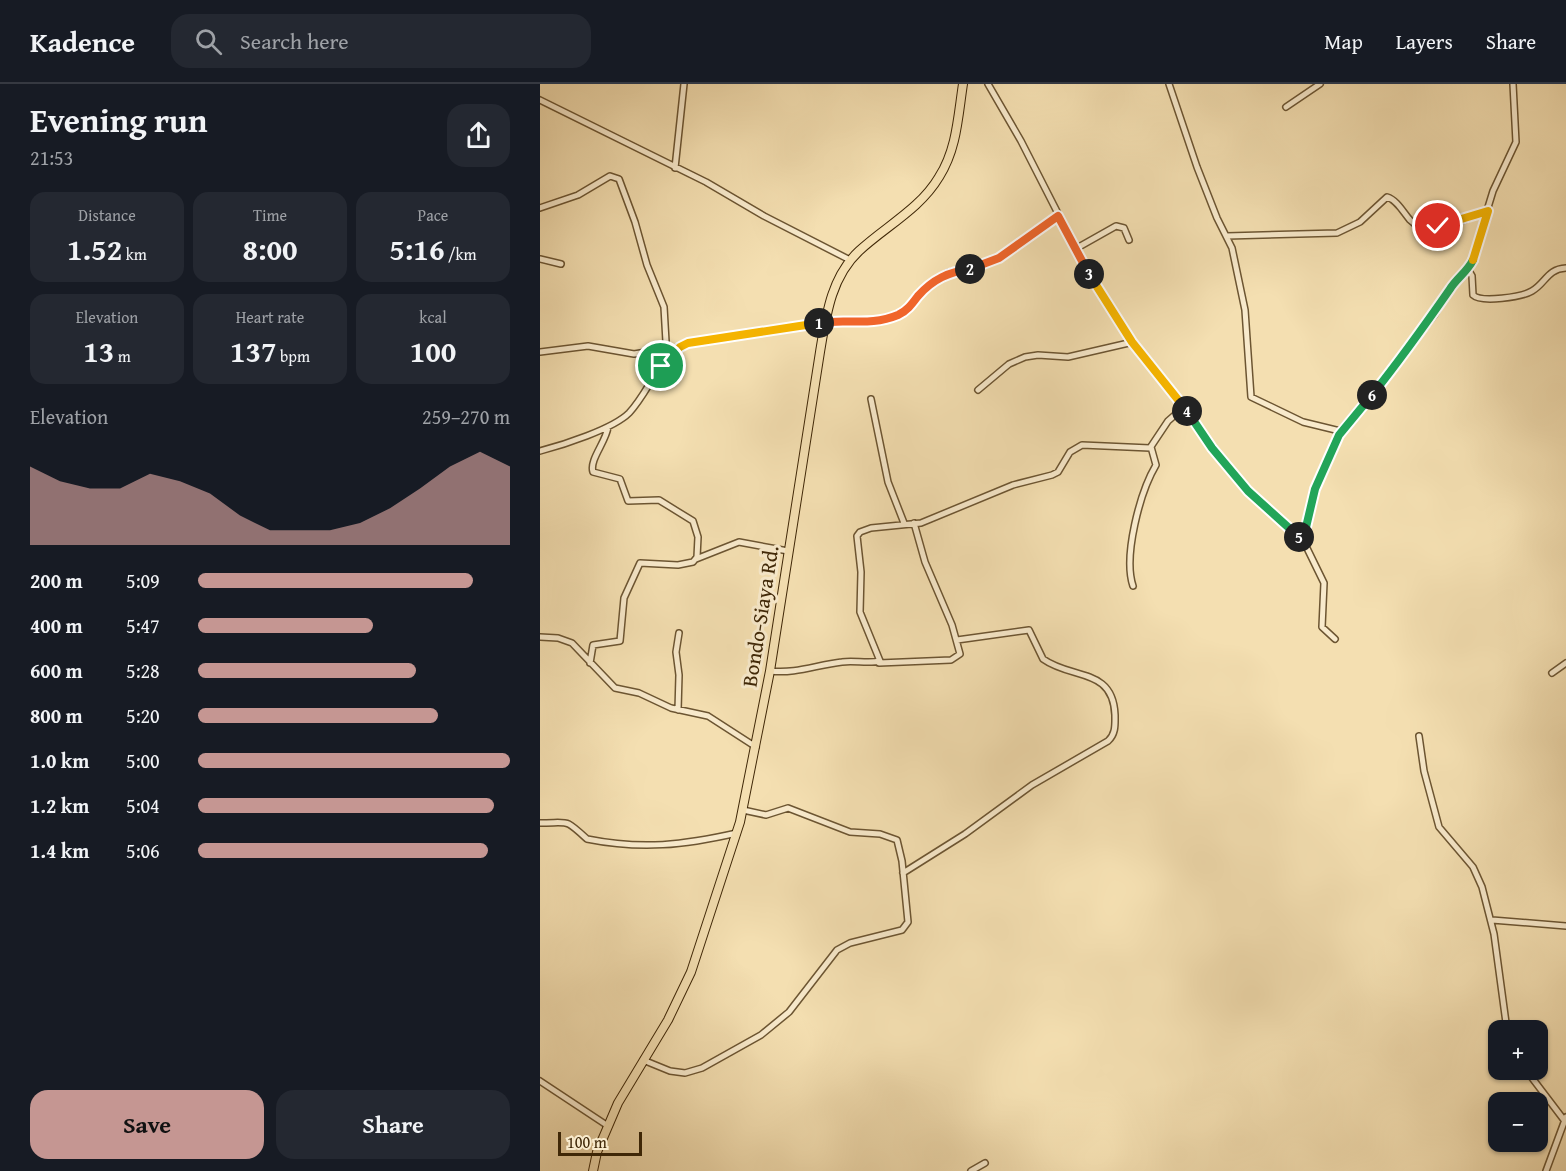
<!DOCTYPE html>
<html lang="en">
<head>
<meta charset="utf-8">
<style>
  :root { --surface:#171b24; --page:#242831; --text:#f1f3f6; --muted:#9ea1a6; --line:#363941; --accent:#c59692 }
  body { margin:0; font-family:"Gentium Book Plus",serif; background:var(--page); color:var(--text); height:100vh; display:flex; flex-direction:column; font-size:22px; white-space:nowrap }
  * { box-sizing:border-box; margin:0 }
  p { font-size:20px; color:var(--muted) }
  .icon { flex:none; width:33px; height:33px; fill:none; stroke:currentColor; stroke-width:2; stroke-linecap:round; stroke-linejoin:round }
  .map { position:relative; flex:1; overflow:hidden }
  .panel { display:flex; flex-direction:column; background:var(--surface); width:540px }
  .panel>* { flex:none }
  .buttons { position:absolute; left:948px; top:936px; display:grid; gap:12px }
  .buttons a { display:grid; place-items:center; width:60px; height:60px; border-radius:12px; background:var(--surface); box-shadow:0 2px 4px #0004; font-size:30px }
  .scale { position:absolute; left:18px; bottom:15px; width:84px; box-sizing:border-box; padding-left:6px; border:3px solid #3f2707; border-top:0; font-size:16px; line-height:21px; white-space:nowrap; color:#3f2707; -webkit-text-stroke:4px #f8eacc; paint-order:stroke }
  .pin { position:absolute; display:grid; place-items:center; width:51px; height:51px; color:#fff; margin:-26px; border:3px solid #fff; border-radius:50%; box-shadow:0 2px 6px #0007 }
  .km { position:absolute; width:30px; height:30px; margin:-15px; border-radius:50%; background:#222; color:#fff; font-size:16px; line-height:30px; text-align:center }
  .round { display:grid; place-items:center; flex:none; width:63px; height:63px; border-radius:18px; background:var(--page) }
  .summary { display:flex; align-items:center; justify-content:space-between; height:102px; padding:0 30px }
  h1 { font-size:33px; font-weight:700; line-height:45px }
  .figures { display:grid; grid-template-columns:repeat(3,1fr); gap:9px; height:102px; padding:6px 30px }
  .figures div { display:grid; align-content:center; border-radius:15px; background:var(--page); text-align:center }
  .figures b { font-size:30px; font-weight:700 }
  .figures small { font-size:16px; font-weight:400 }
  .figures p { font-size:16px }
  .chart { height:168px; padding:12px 30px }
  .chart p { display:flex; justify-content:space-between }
  .chart svg { width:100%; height:108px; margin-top:6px; fill:var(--accent); opacity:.7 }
  .action { display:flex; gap:12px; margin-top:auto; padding:12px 30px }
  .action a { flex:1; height:69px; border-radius:18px; background:var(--accent); color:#111; font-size:24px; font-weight:700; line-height:69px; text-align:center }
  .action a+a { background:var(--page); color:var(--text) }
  ul { padding:0 30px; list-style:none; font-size:20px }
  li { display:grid; grid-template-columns:96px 72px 1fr; align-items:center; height:45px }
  li i { height:15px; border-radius:8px; background:var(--accent) }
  header { display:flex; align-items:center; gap:36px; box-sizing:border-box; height:84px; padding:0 30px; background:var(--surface); border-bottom:2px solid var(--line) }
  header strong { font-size:28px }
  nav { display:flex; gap:33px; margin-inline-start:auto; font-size:21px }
  .search { width:420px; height:54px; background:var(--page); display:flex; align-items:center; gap:15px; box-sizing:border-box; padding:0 21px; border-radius:18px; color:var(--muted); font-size:22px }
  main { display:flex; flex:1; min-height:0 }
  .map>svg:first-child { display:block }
</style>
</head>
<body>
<header>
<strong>Kadence</strong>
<div class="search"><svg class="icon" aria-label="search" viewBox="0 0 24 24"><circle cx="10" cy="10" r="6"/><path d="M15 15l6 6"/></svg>Search here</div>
<nav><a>Map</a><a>Layers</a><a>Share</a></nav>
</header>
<main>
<section class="panel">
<div class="summary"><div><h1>Evening run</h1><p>21:53</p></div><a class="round"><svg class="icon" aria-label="share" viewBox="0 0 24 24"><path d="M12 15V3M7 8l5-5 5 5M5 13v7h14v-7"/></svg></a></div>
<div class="figures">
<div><p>Distance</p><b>1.52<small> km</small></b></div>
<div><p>Time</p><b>8:00</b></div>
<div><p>Pace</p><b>5:16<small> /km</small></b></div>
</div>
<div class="figures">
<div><p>Elevation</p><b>13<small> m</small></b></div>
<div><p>Heart rate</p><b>137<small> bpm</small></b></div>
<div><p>kcal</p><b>100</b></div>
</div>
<div class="chart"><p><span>Elevation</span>259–270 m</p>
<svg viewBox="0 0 160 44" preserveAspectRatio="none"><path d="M0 44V12L10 18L20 21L30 21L40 15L50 18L60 23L70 32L80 38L90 38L100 38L110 35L120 29L130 21L140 12L150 6L160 12V44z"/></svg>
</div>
<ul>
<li><b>200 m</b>5:09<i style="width:88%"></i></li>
<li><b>400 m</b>5:47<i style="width:56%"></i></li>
<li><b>600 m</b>5:28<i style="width:70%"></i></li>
<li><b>800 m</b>5:20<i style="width:77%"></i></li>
<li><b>1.0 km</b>5:00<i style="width:100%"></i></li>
<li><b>1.2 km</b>5:04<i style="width:95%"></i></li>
<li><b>1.4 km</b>5:06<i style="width:93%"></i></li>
</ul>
<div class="action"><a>Save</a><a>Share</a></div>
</section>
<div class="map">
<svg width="1026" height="1087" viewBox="0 0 1026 1087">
  <rect width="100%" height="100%" fill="#f4dfb1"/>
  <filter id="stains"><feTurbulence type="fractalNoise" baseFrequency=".00333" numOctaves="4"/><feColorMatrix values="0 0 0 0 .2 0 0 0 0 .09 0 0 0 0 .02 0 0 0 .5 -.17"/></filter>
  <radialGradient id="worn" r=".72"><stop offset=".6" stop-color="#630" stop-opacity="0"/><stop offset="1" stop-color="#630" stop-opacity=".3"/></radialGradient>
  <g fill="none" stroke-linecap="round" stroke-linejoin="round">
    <defs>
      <path id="minor" d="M448,0l33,57 75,147 35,51 52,65 35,52 30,35 55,49
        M629,0l28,83 20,51 15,30 13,62 6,87 52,25 37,9
        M0,16l166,82 58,34 86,44
        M746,23l34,-23
        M135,84l9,-84
        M0,124l38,-13 32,-19 9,3 16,43 12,43 17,42 3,52
        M687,152l110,-3 23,-11 27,-25c10,3 16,15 23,23 18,19 58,-2 78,-9
        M537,164l39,-22 8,2 5,12
        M0,175l21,5
        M928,185l4,7 1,19c8,8 49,2 59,-4 14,-8 15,-22 34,-23
        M0,268l48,-6 46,8 31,-5
        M438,306l31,-26 16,-7 13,-2 30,2 65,-15
        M331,315l17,83 16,41
        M0,367c23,-6 73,-22 89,-38 20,-21 29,-54 55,-69l143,-22 39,1 25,-6 14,-6 20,-22 22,-16 47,-12 64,-45
        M156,475l43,-17 49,9
        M593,502c-10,-30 7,-94 23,-121l-5,-18
        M0,553l18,1 14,5 43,45 24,5 32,15 37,8 48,31
        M795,555l-13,-12 2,-44 -21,-43 12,-51 25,-58 55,-65 40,-52 16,-27 19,-21 23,-75 23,-49 -3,-58
        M50,579l3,-18 27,-4 4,-43 16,-35 38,2 15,-3 4,-5 1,-20 -5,-16 -34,-21 -31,1 -8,-22 -27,-7c-4,-12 13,-30 15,-45
        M339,579l72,-3 9,-6 -8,-29 -27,-63 -11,-39
        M230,587c26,3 46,-6 72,-9 12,-2 26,2 38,-1l-20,-49 1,-40 -4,-36 3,-4 11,-4 50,-5 92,-38 39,-10 6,-3 12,-20 12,-7 68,3 18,-27 16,-14
        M1012,589l14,-10
        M138,626l1,-35 -3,-23 3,-19
        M879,652l5,35 15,56 34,40 9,20 12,47 13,96
        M0,739c30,0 24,-5 47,16 55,11 97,6 150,-6
        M363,789l62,-39 67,-49 76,-44c8,-7 7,-17 7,-26 -2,-48 -43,-35 -72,-56l-14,-29 -72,10
        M952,836l74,6
        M103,976l27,11 15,2 17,-5 59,-33 28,-23 48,-62 13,-7 52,-13 6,-8 -6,-61 -5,-21 -17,-6 -30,-2 -62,-24 -22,7 -23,-5
        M986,986l38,50
        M0,997l68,45
        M431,1087l14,-8
        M1006,1087l20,-54"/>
      <path id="trunk" d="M53,1087l4,-19 21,-49 50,-83 23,-48 49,-150 30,-151 50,-319c6,-36 11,-75 39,-101 27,-25 61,-42 80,-74 18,-28 19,-61 24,-93"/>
    </defs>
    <use href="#minor" stroke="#6c5532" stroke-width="8"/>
    <use href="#trunk" stroke="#3f2707" stroke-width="10"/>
    <use href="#minor" stroke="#f8eacc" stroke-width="5"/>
    <use href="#trunk" stroke="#f4dfb1" stroke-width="8"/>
  </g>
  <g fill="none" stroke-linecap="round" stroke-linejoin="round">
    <defs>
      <path id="split-1" d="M121,282l19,-19 8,-4 131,-20"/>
      <path id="split-2" d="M279,239c28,-5 50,4 79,-8 9,-4 14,-11 20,-19 15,-17 31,-24 52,-27"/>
      <path id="split-3" d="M430,185l29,-11 59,-42 31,58"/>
      <path id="split-4" d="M549,190l43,68 55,69"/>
      <path id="split-5" d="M647,327l25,37 36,43 51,46"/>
      <path id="split-6" d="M759,453l4,3 12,-51 24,-54 33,-40"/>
      <path id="split-7" d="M832,311c28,-35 53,-70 78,-106 7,-11 17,-17 23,-29"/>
      <path id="split-8" d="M898,142l50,-15 -15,49"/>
    </defs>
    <use href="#split-1" stroke="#fff" stroke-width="12"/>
    <use href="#split-2" stroke="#fff" stroke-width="12"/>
    <use href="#split-3" stroke="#fff" stroke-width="12"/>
    <use href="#split-4" stroke="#fff" stroke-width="12"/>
    <use href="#split-5" stroke="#fff" stroke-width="12"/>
    <use href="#split-6" stroke="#fff" stroke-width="12"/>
    <use href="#split-7" stroke="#fff" stroke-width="12"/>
    <use href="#split-8" stroke="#fff" stroke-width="12"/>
    <use href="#split-1" stroke="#f5b400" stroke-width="8"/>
    <use href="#split-2" stroke="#f0652b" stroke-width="8"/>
    <use href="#split-3" stroke="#f0652b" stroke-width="8"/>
    <use href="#split-4" stroke="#f5b400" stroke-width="8"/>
    <use href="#split-5" stroke="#22a559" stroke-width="8"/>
    <use href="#split-6" stroke="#22a559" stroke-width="8"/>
    <use href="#split-7" stroke="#22a559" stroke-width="8"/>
    <use href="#split-8" stroke="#f5b400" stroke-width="8"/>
  </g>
  <g text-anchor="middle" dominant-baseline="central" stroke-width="6" stroke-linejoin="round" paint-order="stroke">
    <g font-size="21" fill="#3f2707" stroke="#f8eacc">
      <text transform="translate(220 532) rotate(-81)">Bondo-Siaya Rd.</text>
    </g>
  </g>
  <rect width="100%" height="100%" filter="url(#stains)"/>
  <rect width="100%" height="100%" fill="url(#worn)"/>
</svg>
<div class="buttons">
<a>+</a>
<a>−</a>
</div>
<div class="scale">100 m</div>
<div class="pin" style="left:121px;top:282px;background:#1e9e55"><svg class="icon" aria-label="arrive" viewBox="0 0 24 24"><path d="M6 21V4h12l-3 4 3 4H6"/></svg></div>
<div class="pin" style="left:898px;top:142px;background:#d93025"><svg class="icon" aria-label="check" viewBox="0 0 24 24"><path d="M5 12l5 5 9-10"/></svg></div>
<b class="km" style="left:279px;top:239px">1</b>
<b class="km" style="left:430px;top:185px">2</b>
<b class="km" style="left:549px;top:190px">3</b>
<b class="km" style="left:647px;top:327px">4</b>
<b class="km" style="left:759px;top:453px">5</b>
<b class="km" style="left:832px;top:311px">6</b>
</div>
</main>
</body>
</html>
